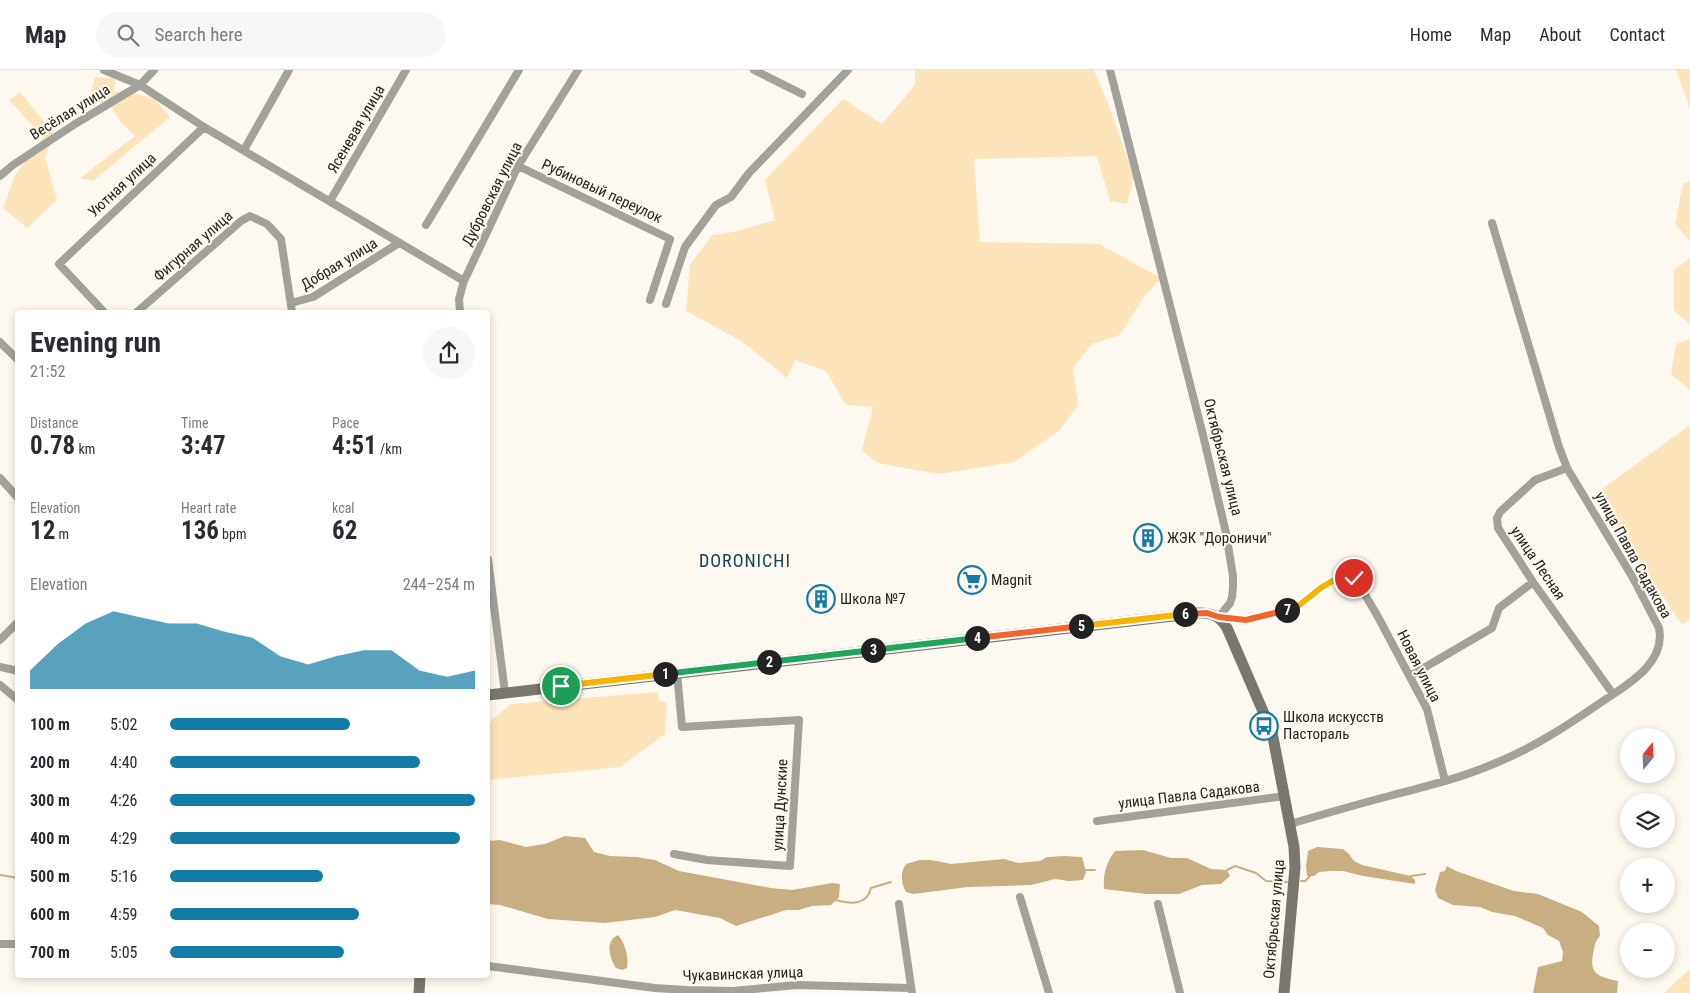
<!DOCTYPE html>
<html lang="en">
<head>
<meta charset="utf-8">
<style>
  :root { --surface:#fff; --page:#f7f7f7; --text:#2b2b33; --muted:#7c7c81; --line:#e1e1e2; --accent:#127ca6 }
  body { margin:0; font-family:"Roboto Condensed",sans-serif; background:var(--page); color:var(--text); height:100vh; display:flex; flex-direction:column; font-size:19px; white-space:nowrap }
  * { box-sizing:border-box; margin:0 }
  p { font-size:16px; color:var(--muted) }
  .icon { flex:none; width:28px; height:28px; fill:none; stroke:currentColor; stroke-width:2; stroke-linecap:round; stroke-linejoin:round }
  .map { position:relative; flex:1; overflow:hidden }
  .panel { position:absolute; left:15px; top:240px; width:475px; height:668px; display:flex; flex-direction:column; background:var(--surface); border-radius:5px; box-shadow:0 2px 8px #0003 }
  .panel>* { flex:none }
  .needle { width:32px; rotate:19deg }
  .controls { position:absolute; left:1620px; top:658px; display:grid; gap:10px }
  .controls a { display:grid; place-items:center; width:55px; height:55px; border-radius:50%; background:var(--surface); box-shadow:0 2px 8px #0003; font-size:25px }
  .pin { position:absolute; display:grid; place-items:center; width:42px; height:42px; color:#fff; margin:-21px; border:2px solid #fff; border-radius:50%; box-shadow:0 1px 5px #0007 }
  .km { position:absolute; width:25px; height:25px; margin:-12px; border-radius:50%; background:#222; color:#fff; font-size:14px; line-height:25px; text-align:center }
  .round { display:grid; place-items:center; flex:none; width:52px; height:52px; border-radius:26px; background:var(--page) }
  .overview { display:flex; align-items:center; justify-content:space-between; height:85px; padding:0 15px }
  h1 { font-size:28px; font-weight:700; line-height:38px }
  .metrics { display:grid; grid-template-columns:repeat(3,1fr); gap:8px; height:85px; padding:5px 15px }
  .metrics div { display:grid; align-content:center }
  .metrics b { font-size:25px; font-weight:700 }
  .metrics small { font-size:14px; font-weight:400 }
  .metrics p { font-size:14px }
  .chart { height:140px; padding:10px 15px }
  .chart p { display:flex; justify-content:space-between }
  .chart svg { width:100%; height:90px; margin-top:5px; fill:var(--accent); opacity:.7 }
  ul { padding:0 15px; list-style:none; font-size:16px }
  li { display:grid; grid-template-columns:80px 60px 1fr; align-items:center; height:38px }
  li i { height:12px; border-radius:6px; background:var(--accent) }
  header { display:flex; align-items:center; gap:30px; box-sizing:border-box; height:70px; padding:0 25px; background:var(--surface); border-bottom:1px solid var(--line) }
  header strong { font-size:24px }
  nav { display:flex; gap:28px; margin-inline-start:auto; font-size:18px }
  .search { width:350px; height:45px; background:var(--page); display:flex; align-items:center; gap:12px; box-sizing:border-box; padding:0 18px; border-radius:28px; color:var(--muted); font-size:19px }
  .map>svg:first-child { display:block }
</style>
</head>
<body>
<header>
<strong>Map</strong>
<div class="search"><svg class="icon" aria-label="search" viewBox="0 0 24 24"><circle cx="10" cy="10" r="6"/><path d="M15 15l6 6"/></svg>Search here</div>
<nav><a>Home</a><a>Map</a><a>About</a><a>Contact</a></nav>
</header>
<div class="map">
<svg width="1690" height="923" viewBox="0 0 1690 923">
  <rect width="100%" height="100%" fill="#fef9f0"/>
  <path fill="#fde5bb" d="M915,0h179l15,36 25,70 -7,28 -17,-3 -13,-45 -123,3 6,83 119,2 62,34 -18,20 -23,37 -28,9 -19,24 5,37 -19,26 -45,31 -76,12 -60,-11 -16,-12 11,-44 -27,-2 -20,-34 -31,-11 -8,18 -44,-36 -57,-31 4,-46 22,-30 21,-3 42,-12 -10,-40 78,-81 39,25 33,-39z
    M1676,0h14v39z
    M95,7l20,1 -1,14 14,-1 27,8 15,18 -77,64 -13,-3 55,-42 -15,-15 -9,-15 -22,-7z
    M20,22l34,42 -9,23 12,43 -30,28 -24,-20 12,-33 28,-38 -34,-37z
    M1690,111v60l-15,-17 8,-40z
    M1690,188v67l-16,-15v-40z
    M1690,269v51l-19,-16 5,-30z
    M1690,355v194l-8,6 -87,-131z
    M657,622l3,9 7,2 -2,31 -45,33 -132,13v-54l5,-7 18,-15z
    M1690,899v24h-26l2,-2z"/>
  <path fill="#c8af82" d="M565,766l20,2 9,14 16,4 26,1 19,3 24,11 92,17 21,2 40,-7 8,1 -1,13 -8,8 -19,1 -13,4h-13l-50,16 -16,-8 -45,-8 -20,7 -50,6 -57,-4 -48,-14 -12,-1v-63l12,-1 26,7 19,-3z
    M1317,777l26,2 6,5 5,7 8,4 49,11 4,4v4l-52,-8 -20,-5h-11l-13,1 -5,4h-7l-1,-10 2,-15z
    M1143,780l28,8h16l24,11 16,1 3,6 -9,8 -19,1 -23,9h-33l-42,-5c-1,-15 2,-26 11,-38z
    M1064,786l18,1 4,15 -3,8 -14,1 -14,-2 -24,6 -63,2 -55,7 -7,-2c-5,-9 -6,-20 0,-28l14,-4h11l20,4 53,-5 14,4 22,-2 7,-4z
    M1447,796l9,5 58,20 24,3 44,18 17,14 1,10c-6,6 -5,10 -7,18 -4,21 7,23 25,27l-1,12h-84l5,-26 24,-6 1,-9 -4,-11 -11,-6 -5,-7 -28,-12 -23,-4 -12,-5 -27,-2 -15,-7 -3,-8 5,-18 5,-1z
    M618,865c7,7 11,23 9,33l-5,2 -6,-2c-6,-9 -12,-27 2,-33z"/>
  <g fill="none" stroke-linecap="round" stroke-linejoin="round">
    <path stroke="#c8af82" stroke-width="2" d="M1085,800h10
      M1227,800l8,-4 21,7 10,8 22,1
      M0,805l18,3
      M1411,806l14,-2
      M1301,811h4l5,-5
      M836,830c14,4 31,6 35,-12l20,-6"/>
    <path stroke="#a3a19c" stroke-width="8" d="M104,0l36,15 64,42 260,154
      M754,0l48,24
      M1110,0l93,365 23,98 7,43v11l-1,10 -2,6 -11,14
      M244,80l45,-80
      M518,96l152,73 -20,61
      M0,106l13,-11 62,-41 65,-39 14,-15
      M330,131l76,-131
      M426,155l93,-155
      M291,233l22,-6 86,-54
      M666,234l19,-57 31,-42 15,-8 18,-24 99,-103
      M104,242l-45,-48 145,-137
      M137,242l104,-91 9,-5 17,8 14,15 11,73
      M460,242l-1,-13 5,-18 54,-115 60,-96
      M0,272l18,18
      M1567,398l-32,12 -35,32 -3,6 1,10 35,54 80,112
      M0,408l18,20
      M488,489l17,134
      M1219,547l27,4 52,-15 24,-19 29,-16 26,44 50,94 18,72
      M0,570l18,-18
      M0,597l18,4
      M1410,606l82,-48 7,-20 34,-26
      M0,615l18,15
      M1097,751l188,-25
      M1290,754c34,-10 68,-20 103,-29 35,-9 71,-18 105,-33 39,-16 73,-39 108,-63 24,-16 60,-37 53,-71l-26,-50 -66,-110 -8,-21 -67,-224
      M674,784l33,6 83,6 9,-146 -117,7 -5,-54
      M1020,827l29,96
      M899,834l13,89
      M1158,834l22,89
      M0,874h18
      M488,896l167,22 32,2 46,1 64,-6 113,3"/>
    <path stroke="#7a7670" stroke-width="11" d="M488,625l711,-82c13,0 21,3 28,15l45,104 22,115 1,20 -11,126
      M419,923l1,-18"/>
  </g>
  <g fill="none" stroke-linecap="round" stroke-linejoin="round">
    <defs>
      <path id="split-1" d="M561,616l104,-12"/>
      <path id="split-2" d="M665,604l104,-12"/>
      <path id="split-3" d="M769,592l104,-12"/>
      <path id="split-4" d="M873,580l104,-12"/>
      <path id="split-5" d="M977,568l104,-12"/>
      <path id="split-6" d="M1081,556l104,-12"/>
      <path id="split-7" d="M1185,544l22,-1 12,4 27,3 41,-10"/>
      <path id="split-8" d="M1287,540l11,-4 24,-19 28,-16 4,7"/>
    </defs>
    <use href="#split-1" stroke="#fff" stroke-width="10"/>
    <use href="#split-2" stroke="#fff" stroke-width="10"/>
    <use href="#split-3" stroke="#fff" stroke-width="10"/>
    <use href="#split-4" stroke="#fff" stroke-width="10"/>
    <use href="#split-5" stroke="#fff" stroke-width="10"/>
    <use href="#split-6" stroke="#fff" stroke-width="10"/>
    <use href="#split-7" stroke="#fff" stroke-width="10"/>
    <use href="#split-8" stroke="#fff" stroke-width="10"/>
    <use href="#split-1" stroke="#f5b400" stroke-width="6"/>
    <use href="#split-2" stroke="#22a559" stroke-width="6"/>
    <use href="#split-3" stroke="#22a559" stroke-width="6"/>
    <use href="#split-4" stroke="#22a559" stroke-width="6"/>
    <use href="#split-5" stroke="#f0652b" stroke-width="6"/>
    <use href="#split-6" stroke="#f5b400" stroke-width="6"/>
    <use href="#split-7" stroke="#f0652b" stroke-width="6"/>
    <use href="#split-8" stroke="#f5b400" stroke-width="6"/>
  </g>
  <defs>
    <symbol id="building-ring" viewBox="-11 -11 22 22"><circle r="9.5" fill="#fef9f0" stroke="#127ca6" stroke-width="1.5"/><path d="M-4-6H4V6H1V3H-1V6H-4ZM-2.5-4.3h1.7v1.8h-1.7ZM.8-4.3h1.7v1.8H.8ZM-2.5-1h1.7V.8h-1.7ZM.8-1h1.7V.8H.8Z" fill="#127ca6"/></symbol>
    <symbol id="supermarket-ring" viewBox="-11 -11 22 22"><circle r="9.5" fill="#fef9f0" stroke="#127ca6" stroke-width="1.5"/><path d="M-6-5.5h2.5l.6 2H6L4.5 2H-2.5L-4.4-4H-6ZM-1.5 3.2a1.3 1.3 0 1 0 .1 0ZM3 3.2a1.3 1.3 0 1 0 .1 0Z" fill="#127ca6"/></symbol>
    <symbol id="bus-ring" viewBox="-11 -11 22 22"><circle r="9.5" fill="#fef9f0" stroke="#127ca6" stroke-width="1.5"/><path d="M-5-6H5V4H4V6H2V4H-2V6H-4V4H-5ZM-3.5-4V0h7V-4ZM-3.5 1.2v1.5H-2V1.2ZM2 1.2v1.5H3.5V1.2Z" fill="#127ca6"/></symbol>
  </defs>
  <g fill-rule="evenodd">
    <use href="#building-ring" x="1132" y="452" width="32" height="32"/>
    <use href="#supermarket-ring" x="956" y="494" width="32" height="32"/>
    <use href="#building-ring" x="805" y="513" width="32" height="32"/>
    <use href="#bus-ring" x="1248" y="640" width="32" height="32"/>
  </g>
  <g text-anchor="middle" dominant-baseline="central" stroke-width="4" stroke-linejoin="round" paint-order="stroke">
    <g font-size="15" fill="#221f1b" stroke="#fef9f0">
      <text transform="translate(70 42) rotate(-32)">Весёлая улица</text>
      <text transform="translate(356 59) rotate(-60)">Ясеневая улица</text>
      <text transform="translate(122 115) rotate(-43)">Уютная улица</text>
      <text transform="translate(602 121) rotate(25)">Рубиновый переулок</text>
      <text transform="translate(492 124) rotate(-63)">Дубровская улица</text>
      <text transform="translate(193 176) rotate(-41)">Фигурная улица</text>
      <text transform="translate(339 194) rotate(-31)">Добрая улица</text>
      <text transform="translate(1223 387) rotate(76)">Октябрьская улица</text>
      <text transform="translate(1633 485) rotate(61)">улица Павла Садакова</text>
      <text transform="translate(1538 493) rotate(56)">улица Лесная</text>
      <text transform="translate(1419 596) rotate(63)">Новая улица</text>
      <text transform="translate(1189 725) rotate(-7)">улица Павла Садакова</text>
      <text transform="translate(780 735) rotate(-87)">улица Дунские</text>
      <text transform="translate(1274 849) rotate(-85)">Октябрьская улица</text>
      <text transform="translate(743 904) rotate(-2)">Чукавинская улица</text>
    </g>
    <g font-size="15" fill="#221f1b" stroke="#fef9f0" text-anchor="start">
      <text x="1167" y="468">ЖЭК "Дороничи"</text>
      <text x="991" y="510">Magnit</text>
      <text x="840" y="529">Школа №7</text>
      <text x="1283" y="647">Школа искусств<tspan x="1283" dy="17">Пастораль</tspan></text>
    </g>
    <g font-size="18" letter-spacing="1" fill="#164257" stroke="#fef9f0">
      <text x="745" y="490">DORONICHI</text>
    </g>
  </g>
</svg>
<div class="controls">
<a><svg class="needle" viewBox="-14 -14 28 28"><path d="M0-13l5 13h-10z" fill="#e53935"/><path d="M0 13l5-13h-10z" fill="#7c7c81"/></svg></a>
<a><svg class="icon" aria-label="layers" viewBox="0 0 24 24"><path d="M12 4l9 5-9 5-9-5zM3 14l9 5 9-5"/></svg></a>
<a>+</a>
<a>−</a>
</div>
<div class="pin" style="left:561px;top:616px;background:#1e9e55"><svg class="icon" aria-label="arrive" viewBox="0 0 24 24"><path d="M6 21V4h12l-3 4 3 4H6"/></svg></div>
<div class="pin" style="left:1354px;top:508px;background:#d93025"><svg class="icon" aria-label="check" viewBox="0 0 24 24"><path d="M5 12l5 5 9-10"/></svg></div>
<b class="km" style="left:665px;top:604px">1</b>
<b class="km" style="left:769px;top:592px">2</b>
<b class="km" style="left:873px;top:580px">3</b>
<b class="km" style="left:977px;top:568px">4</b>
<b class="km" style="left:1081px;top:556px">5</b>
<b class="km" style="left:1185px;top:544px">6</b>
<b class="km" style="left:1287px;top:540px">7</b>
<section class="panel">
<div class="overview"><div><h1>Evening run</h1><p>21:52</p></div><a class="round"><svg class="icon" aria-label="share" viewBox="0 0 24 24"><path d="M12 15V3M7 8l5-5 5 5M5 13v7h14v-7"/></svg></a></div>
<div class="metrics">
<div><p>Distance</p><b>0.78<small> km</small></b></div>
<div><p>Time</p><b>3:47</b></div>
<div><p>Pace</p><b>4:51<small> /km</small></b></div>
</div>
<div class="metrics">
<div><p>Elevation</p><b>12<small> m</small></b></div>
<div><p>Heart rate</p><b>136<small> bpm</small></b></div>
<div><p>kcal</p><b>62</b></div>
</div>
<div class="chart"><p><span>Elevation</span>244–254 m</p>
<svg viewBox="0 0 160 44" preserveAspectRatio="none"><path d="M0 44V35L10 22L20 12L30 6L40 9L50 12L60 12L70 16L80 19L90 28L100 32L110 28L120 25L130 25L140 35L150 38L160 35V44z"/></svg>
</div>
<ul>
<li><b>100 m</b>5:02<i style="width:59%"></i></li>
<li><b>200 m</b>4:40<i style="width:82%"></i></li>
<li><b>300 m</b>4:26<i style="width:100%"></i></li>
<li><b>400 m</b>4:29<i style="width:95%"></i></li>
<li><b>500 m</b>5:16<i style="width:50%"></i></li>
<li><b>600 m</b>4:59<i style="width:62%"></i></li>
<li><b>700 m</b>5:05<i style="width:57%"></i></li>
</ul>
</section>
</div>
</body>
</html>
